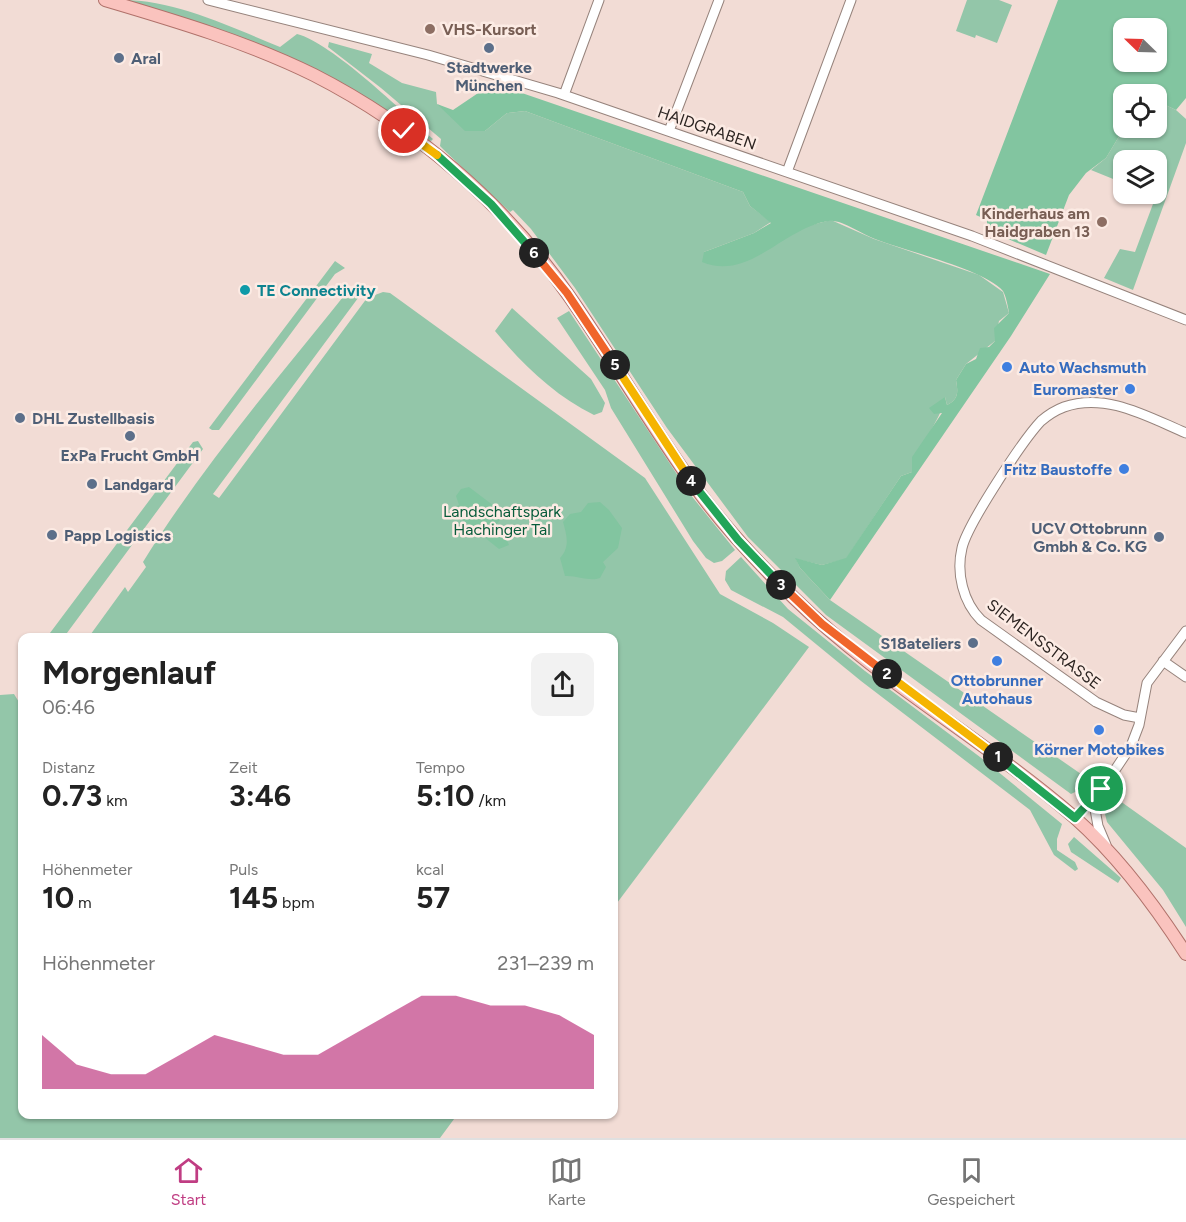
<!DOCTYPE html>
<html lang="de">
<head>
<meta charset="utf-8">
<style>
  :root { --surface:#fff; --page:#f2f2f2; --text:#222; --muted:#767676; --line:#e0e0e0; --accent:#c03d83 }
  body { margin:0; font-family:Figtree,sans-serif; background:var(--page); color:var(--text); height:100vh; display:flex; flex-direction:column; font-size:22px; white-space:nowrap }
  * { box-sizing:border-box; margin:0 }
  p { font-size:20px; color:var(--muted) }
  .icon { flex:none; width:33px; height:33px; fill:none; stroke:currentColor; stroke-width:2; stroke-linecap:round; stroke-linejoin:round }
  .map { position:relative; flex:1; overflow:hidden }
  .panel { position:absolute; left:18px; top:633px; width:600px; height:486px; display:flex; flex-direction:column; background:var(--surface); border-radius:12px; box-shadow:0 2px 4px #0004 }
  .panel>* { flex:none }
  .needle { width:39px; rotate:293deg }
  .fabs { position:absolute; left:1113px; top:18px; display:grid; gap:12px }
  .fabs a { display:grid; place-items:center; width:54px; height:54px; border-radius:12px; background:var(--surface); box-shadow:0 2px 4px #0004; font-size:30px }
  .pin { position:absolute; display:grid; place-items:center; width:51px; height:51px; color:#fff; margin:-26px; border:3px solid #fff; border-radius:50%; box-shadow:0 2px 6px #0007 }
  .km { position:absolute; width:30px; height:30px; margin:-15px; border-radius:50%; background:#222; color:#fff; font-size:16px; line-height:30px; text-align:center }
  .round { display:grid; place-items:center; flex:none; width:63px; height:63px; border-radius:12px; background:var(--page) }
  .headline { display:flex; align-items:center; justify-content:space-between; height:102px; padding:0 24px }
  h1 { font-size:33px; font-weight:700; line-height:45px }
  .metrics { display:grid; grid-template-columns:repeat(3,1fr); gap:9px; height:102px; padding:6px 24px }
  .metrics div { display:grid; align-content:center }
  .metrics b { font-size:30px; font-weight:700 }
  .metrics small { font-size:16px; font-weight:400 }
  .metrics p { font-size:16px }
  .chart { height:168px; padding:12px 24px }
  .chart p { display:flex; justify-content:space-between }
  .chart svg { width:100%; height:108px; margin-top:6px; fill:var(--accent); opacity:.7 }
  .dock { display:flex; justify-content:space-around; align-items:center; height:84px; border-top:2px solid var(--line); background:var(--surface); font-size:16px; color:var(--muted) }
  .dock a { display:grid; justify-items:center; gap:3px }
  .dock .active { color:var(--accent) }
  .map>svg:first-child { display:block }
</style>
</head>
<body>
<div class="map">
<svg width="1186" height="1138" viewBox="0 0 1186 1138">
  <rect width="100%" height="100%" fill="#f2dcd5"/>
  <path fill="#93c6a9" d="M122,0c54,0 109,27 158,47l17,-13c35,9 106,78 136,105l-2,2 -89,-57z
    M967,0h32l13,5 -15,38 -21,-8 -1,3 -19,-7z
    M329,42l43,12 -3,9 33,20 34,9 1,12 48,27 22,-18 18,-2 218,81 7,14 21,16 -17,11 -50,19 127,-32 43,19 105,36 24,17 6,21 -10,8 -4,20 -29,23 -10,16c2,12 3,19 -9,25l-2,-8c-5,28 -29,48 -33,75l-11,4 -55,83 -24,6 -26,-6 4,9 30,32 264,183 -23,11 -245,-179 -78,-78 -81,-109 -92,-140 -44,-59 -18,-19 -3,2 -63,-59 -7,-7 1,-7 -60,-51 -53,-41z
    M1157,101l19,9 10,9v24l-53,147 -29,-12 16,-29 15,3 21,-56 -6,-2h6v-34h-32l-1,23 -32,-13 15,-12 18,-30h32z
    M335,261l10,7 -10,6 -116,156h-7l-3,-2z
    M351,287l10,7 -148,200 6,4 148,-200 16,-6 7,1 255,185 75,116 53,29 36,24 -195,260v-269h-526l37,-51 3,5 18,-25 -3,-5c60,-97 137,-186 208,-275z
    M512,308l79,71 14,24 -3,9 -8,3c-39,-19 -72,-51 -99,-84z
    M569,311l121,183 45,56 -13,11 -8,2 -8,-5 -13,-17 -82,-133 -6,-18 -48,-72z
    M198,441l5,8 -139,188h-17l146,-195z
    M741,557l47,52 77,62 115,86 82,67 -5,15v11l18,12 3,7 -3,2 -21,-16 -24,-45 -169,-129 -78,-64 -52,-27 -6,-10 1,-9z
    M14,694l8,13v407l435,1 -17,23h-440v-443z
    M1106,791l80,57v79l-23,-37 -56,-68 -4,-16z
    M1074,837l47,41 -3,5 -47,-31 -3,-8z"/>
  <path fill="#82c5a0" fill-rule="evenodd" d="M1058,0h128v98l-10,12 -19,-9 -1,-7h-32v34l-18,30 -20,15 -17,22 -23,60 -59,-25v-10l-11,-5zM1156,28v34h-32v-34z
    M493,83l557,191 -39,62 -181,264 -30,-32 -5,-10 27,7 24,-7 55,-82 11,-4v-15l30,-44 -8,1 -5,-6 16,-11 2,8c12,-6 11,-13 9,-25l10,-16 10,-5 4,-11 9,-1 6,-6 -1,-13 15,-15c-1,-6 -3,-17 -6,-22 -19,-22 -98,-40 -128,-52 -12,-4 -34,-20 -46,-18 -45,6 -80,61 -127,41l2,-10 50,-19 17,-10 -21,-17 -7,-14 -218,-81 -18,2 -22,18h-20l-28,-27 16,6z
    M469,487l29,22 2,11 -5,6 1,5 10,7 3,7 -10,4 -50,-40 10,-4 -3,-9 5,-7z
    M600,502l9,8 13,18 -4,20 -15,14 3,5 -6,11c-11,4 -23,-3 -35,-2l-5,-18c10,-11 7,-22 3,-36l7,-8 11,-2 7,-9z"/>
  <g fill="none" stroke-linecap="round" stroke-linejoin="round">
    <defs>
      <path id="minor" d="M208,0l220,55 130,38 414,143 214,84
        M564,95l35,-95
        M669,131l50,-131
        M787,172l64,-172
        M1163,661l23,16
        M1140,718l-16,-3 -28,-13 -115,-82c-18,-18 -25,-47 -19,-72 5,-23 61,-108 79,-127 7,-6 15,-11 23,-14 42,-15 84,10 122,26
        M1093,798l5,28 8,19
        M1075,818l36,-42 20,-30 8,-21 8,-42 39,-52"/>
      <path id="major" d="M105,0c71,21 142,42 209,75 100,51 191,129 255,221 44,63 82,130 127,192 29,40 63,76 98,110 85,83 191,142 280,219 45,40 80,87 112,137"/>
    </defs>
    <use href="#minor" stroke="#96837c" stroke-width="11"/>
    <use href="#major" stroke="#b0716a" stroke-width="14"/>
    <use href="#minor" stroke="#fff" stroke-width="9"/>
    <use href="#major" stroke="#fac3be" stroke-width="12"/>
  </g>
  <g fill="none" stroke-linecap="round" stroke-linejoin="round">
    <defs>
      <path id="split-1" d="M998,757l77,61 26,-29"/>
      <path id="split-2" d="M887,674l111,83"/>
      <path id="split-3" d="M781,585l41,39 65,50"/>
      <path id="split-4" d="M691,481l47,59 43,45"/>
      <path id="split-5" d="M615,365l76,116"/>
      <path id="split-6" d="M534,253l33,40 48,72"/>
      <path id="split-7" d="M437,155l54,49 43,49"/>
      <path id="split-8" d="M404,131l33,24"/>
    </defs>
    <use href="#split-1" stroke="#fff" stroke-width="12"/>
    <use href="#split-2" stroke="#fff" stroke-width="12"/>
    <use href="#split-3" stroke="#fff" stroke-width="12"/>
    <use href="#split-4" stroke="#fff" stroke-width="12"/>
    <use href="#split-5" stroke="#fff" stroke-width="12"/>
    <use href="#split-6" stroke="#fff" stroke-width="12"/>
    <use href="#split-7" stroke="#fff" stroke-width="12"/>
    <use href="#split-8" stroke="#fff" stroke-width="12"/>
    <use href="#split-1" stroke="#22a559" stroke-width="8"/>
    <use href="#split-2" stroke="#f5b400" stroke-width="8"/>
    <use href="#split-3" stroke="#f0652b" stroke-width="8"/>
    <use href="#split-4" stroke="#22a559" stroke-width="8"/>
    <use href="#split-5" stroke="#f5b400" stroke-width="8"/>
    <use href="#split-6" stroke="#f0652b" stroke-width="8"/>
    <use href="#split-7" stroke="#22a559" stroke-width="8"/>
    <use href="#split-8" stroke="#f5b400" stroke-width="8"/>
  </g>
  <g fill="#8d6e63" stroke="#fcebe4" stroke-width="2">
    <circle cx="430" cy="29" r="6"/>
    <circle cx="1102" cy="222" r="6"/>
  </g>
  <g fill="#5c6f8a" stroke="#fcebe4" stroke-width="2">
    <circle cx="489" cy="48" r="6"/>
    <circle cx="119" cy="58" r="6"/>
    <circle cx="20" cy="418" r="6"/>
    <circle cx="130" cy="436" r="6"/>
    <circle cx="92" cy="484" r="6"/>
    <circle cx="52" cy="535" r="6"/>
    <circle cx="1159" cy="537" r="6"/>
    <circle cx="973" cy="643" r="6"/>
  </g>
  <circle fill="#0f9aa8" stroke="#fcebe4" stroke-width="2" cx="245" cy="290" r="6"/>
  <g fill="#3f7fe0" stroke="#fcebe4" stroke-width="2">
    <circle cx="1007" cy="367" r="6"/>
    <circle cx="1130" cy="389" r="6"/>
    <circle cx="1124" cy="469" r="6"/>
    <circle cx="997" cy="661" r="6"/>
    <circle cx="1099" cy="730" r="6"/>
  </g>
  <g text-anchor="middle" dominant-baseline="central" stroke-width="5" stroke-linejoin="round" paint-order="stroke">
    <g font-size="16" font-weight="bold" fill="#785e54" stroke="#fcebe4" text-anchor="start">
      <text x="442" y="29">VHS-Kursort</text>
      <text x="1090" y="213" text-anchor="end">Kinderhaus am<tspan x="1090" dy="18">Haidgraben 13</tspan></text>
    </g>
    <g font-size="16" font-weight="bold" fill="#4e5e75" stroke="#fcebe4" text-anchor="start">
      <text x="131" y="58">Aral</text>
      <text x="489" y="67" text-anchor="middle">Stadtwerke<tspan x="489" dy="18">München</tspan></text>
      <text x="32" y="418">DHL Zustellbasis</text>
      <text x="130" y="455" text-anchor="middle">ExPa Frucht GmbH</text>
      <text x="104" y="484">Landgard</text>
      <text x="1147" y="528" text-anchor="end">UCV Ottobrunn<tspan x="1147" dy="18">Gmbh &amp; Co. KG</tspan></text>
      <text x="64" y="535">Papp Logistics</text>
      <text x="961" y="643" text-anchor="end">S18ateliers</text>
    </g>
    <g font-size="16" fill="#2c2421" stroke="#fcebe4">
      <text transform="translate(707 128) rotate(19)">HAIDGRABEN</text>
      <text transform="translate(1044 644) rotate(37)">SIEMENSSTRASSE</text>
    </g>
    <g font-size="16" font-weight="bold" fill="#0d838f" stroke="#fcebe4" text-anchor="start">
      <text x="257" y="290">TE Connectivity</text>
    </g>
    <g font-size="16" font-weight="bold" fill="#366cbe" stroke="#fcebe4" text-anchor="end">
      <text x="1019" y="367" text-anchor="start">Auto Wachsmuth</text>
      <text x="1118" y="389">Euromaster</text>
      <text x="1112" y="469">Fritz Baustoffe</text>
      <text x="997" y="680" text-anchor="middle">Ottobrunner<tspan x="997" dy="18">Autohaus</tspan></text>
      <text x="1099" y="749" text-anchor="middle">Körner Motobikes</text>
    </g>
    <g font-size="16" fill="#085c3b" stroke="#fcebe4">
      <text x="502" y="511">Landschaftspark<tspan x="502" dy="18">Hachinger Tal</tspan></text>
    </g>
  </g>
</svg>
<div class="fabs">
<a><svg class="needle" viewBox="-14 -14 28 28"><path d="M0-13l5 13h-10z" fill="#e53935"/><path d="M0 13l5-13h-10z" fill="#767676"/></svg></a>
<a><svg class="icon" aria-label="locate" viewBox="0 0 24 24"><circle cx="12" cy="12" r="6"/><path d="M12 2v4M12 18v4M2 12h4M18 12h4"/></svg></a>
<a><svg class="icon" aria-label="layers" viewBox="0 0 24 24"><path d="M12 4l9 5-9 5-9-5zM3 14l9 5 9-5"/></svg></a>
</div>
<div class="pin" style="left:1101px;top:789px;background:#1e9e55"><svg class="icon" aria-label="arrive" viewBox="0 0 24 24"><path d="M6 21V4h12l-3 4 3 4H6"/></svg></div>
<div class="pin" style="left:404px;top:131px;background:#d93025"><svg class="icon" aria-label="check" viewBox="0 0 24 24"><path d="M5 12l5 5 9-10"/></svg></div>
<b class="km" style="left:998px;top:757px">1</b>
<b class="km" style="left:887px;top:674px">2</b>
<b class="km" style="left:781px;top:585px">3</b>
<b class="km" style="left:691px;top:481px">4</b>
<b class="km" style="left:615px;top:365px">5</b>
<b class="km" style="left:534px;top:253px">6</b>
<section class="panel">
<div class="headline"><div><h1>Morgenlauf</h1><p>06:46</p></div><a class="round"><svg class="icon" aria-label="share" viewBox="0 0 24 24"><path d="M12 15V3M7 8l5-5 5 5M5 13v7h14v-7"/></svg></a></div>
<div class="metrics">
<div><p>Distanz</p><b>0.73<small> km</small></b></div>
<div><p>Zeit</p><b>3:46</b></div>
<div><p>Tempo</p><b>5:10<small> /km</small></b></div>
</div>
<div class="metrics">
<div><p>Höhenmeter</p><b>10<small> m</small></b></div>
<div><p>Puls</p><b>145<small> bpm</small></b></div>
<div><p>kcal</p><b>57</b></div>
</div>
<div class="chart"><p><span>Höhenmeter</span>231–239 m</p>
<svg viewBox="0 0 160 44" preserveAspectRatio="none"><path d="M0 44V22L10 34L20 38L30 38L40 30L50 22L60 26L70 30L80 30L90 22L100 14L110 6L120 6L130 10L140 10L150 14L160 22V44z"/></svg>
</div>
</section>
</div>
<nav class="dock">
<a class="active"><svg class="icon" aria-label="home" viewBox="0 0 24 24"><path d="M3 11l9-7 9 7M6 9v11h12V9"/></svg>Start</a>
<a><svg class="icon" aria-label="map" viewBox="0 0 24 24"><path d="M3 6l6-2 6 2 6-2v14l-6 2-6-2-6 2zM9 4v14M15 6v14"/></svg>Karte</a>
<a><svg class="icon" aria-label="saved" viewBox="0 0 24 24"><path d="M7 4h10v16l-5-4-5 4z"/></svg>Gespeichert</a>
</nav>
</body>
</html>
